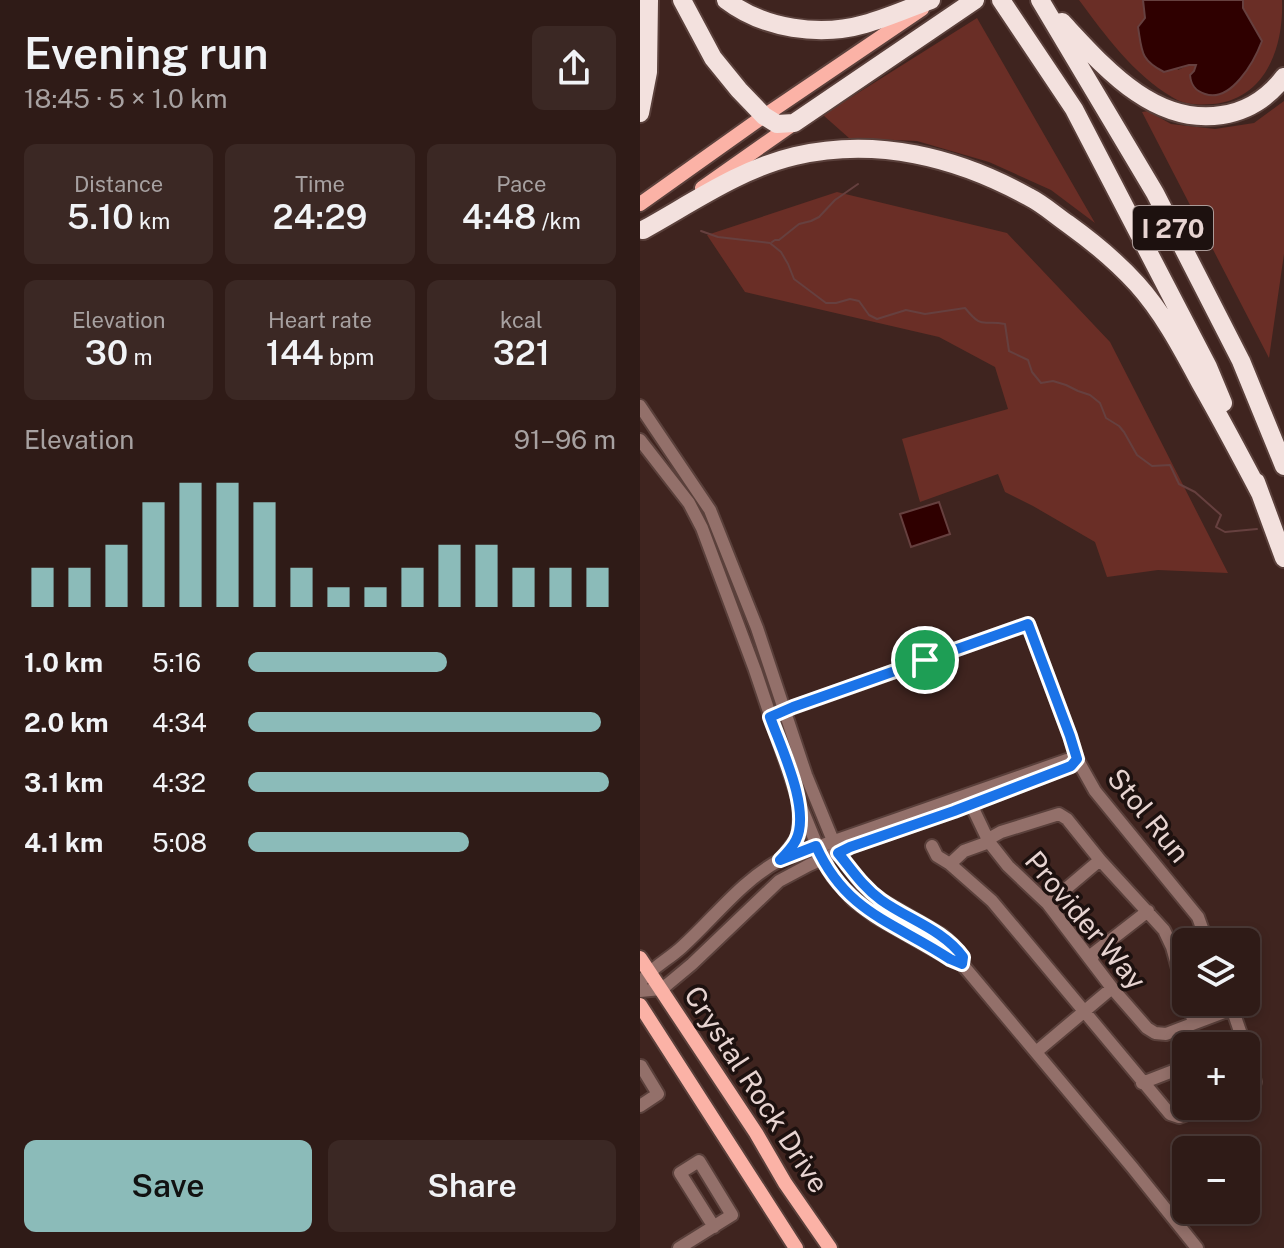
<!DOCTYPE html>
<html lang="en">
<head>
<meta charset="utf-8">
<style>
  :root { --surface:#2f1b17; --page:#3b2824; --text:#f1f3f6; --muted:#a7a1a1; --line:#4a3936; --accent:#8bbbb9 }
  body { margin:0; font-family:"Public Sans",sans-serif; background:var(--page); color:var(--text); height:100vh; display:flex; flex-direction:column; font-size:30px; white-space:nowrap }
  * { box-sizing:border-box; margin:0 }
  p { font-size:26px; color:var(--muted) }
  .icon { flex:none; width:44px; height:44px; fill:none; stroke:currentColor; stroke-width:2; stroke-linecap:round; stroke-linejoin:round }
  .map { position:relative; flex:1; overflow:hidden }
  .sheet { display:flex; flex-direction:column; background:var(--surface); width:640px }
  .sheet>* { flex:none }
  .controls { position:absolute; left:532px; top:928px; display:grid; gap:16px }
  .controls a { display:grid; place-items:center; width:88px; height:88px; border-radius:12px; background:var(--surface); box-shadow:0 4px 12px #0003,0 0 0 2px var(--line); font-size:40px }
  .pin { position:absolute; display:grid; place-items:center; width:68px; height:68px; color:#fff; margin:-34px; border:4px solid #fff; border-radius:50%; box-shadow:0 2px 8px #0007 }
  .round { display:grid; place-items:center; flex:none; width:84px; height:84px; border-radius:12px; background:var(--page) }
  .summary { display:flex; align-items:center; justify-content:space-between; height:136px; padding:0 24px }
  h1 { font-size:44px; font-weight:600; line-height:60px }
  .stats { display:grid; grid-template-columns:repeat(3,1fr); gap:12px; height:136px; padding:8px 24px }
  .stats div { display:grid; align-content:center; border-radius:12px; background:var(--page); text-align:center }
  .stats b { font-size:34px; font-weight:600 }
  .stats small { font-size:22px; font-weight:400 }
  .stats p { font-size:22px }
  .chart { height:224px; padding:16px 24px }
  .chart p { display:flex; justify-content:space-between }
  .chart svg { width:100%; height:144px; margin-top:8px; stroke:var(--accent); stroke-width:6 }
  .cta { display:flex; gap:16px; margin-top:auto; padding:16px 24px }
  .cta a { flex:1; height:92px; border-radius:12px; background:var(--accent); color:#111; font-size:32px; font-weight:600; line-height:92px; text-align:center }
  .cta a+a { background:var(--page); color:var(--text) }
  ul { padding:0 24px; list-style:none; font-size:26px }
  li { display:grid; grid-template-columns:128px 96px 1fr; align-items:center; height:60px }
  li i { height:20px; border-radius:10px; background:var(--accent) }
  main { display:flex; flex:1; min-height:0 }
  .map>svg:first-child { display:block }
</style>
</head>
<body>
<main>
<section class="sheet">
<div class="summary"><div><h1>Evening run</h1><p>18:45 · 5 × 1.0 km</p></div><a class="round"><svg class="icon" aria-label="share" viewBox="0 0 24 24"><path d="M12 15V3M7 8l5-5 5 5M5 13v7h14v-7"/></svg></a></div>
<div class="stats">
<div><p>Distance</p><b>5.10<small> km</small></b></div>
<div><p>Time</p><b>24:29</b></div>
<div><p>Pace</p><b>4:48<small> /km</small></b></div>
</div>
<div class="stats">
<div><p>Elevation</p><b>30<small> m</small></b></div>
<div><p>Heart rate</p><b>144<small> bpm</small></b></div>
<div><p>kcal</p><b>321</b></div>
</div>
<div class="chart"><p><span>Elevation</span>91–96 m</p>
<svg viewBox="0 0 160 44" preserveAspectRatio="none"><path d="M5 44V32M15 44V32M25 44V25M35 44V12M45 44V6M55 44V6M65 44V12M75 44V32M85 44V38M95 44V38M105 44V32M115 44V25M125 44V25M135 44V32M145 44V32M155 44V32"/></svg>
</div>
<ul>
<li><b>1.0 km</b>5:16<i style="width:54%"></i></li>
<li><b>2.0 km</b>4:34<i style="width:96%"></i></li>
<li><b>3.1 km</b>4:32<i style="width:98%"></i></li>
<li><b>4.1 km</b>5:08<i style="width:60%"></i></li>
</ul>
<div class="cta"><a>Save</a><a>Share</a></div>
</section>
<div class="map">
<svg width="644" height="1248" viewBox="0 0 644 1248">
  <rect width="100%" height="100%" fill="#3f241f"/>
  <path fill="#6a2e26" d="M439,0h64l2,18 33,52 11,-5h7l-2,6 26,24c21,-17 32,-28 42,-54l-19,-33v-8h39c2,48 -17,99 -69,104 -14,1 -29,1 -41,-7 -39,-23 -67,-62 -93,-97z
    M337,18l118,205 -44,-33 -62,-28 -72,-21 -68,-3 -26,-23z
    M644,101v153l-15,104 -127,-246 6,-1 23,13 44,5 39,-6z
    M197,192l170,41 103,109 118,231 -70,-3 -51,7 -12,-35 -62,-36 -28,-14 -7,-18 -78,28 -18,-63 106,-30 -13,-42 -56,-30 -194,-45 -38,-57z"/>
  <path fill="#2f0000" stroke="#66403f" stroke-width="2" d="M503,0h100v8l19,33c-8,21 -31,62 -57,53 -10,-3 -14,-9 -15,-19l4,-4 2,-6h-7l-25,7c-24,-12 -22,-21 -26,-45l7,-9z
    M299,502l11,32 -39,13 -11,-33z"/>
  <g fill="none" stroke-linecap="round" stroke-linejoin="round">
    <path stroke="#66403f" stroke-width="2" d="M61,231l17,6 52,6 11,9 7,12 6,15 32,24h10l14,-4 9,2 10,14 8,4 29,-9 19,4 40,-6c19,23 16,11 40,16l4,27 19,9 4,12 9,11 12,-2 13,4 12,6 12,4 10,8 6,15 13,8 5,6 13,23 15,11 18,-1 9,19 16,8 26,23 -5,12 9,5 32,-3
      M132,242l3,-2h4l20,-16 12,-3 8,-4 16,-17 23,-16"/>
    <defs>
      <path id="minor" d="M0,406l70,104 47,118 49,147 32,78 27,35 18,13 59,34 11,10 10,12 -1,7
        M0,440l49,63 13,25 53,142 45,134 23,56 10,17 20,23 23,17 74,42 12,5 170,203 65,81
        M137,713l251,-89 42,112 7,23 18,32 103,126 9,25
        M328,798l21,44 19,24 40,38 64,84 35,40 8,5 11,1 66,-25
        M292,846l5,10 13,8 42,37 178,213 9,3 30,-11
        M142,858l16,-21 2,-26
        M310,864l14,-13 25,-9 3,-5 9,-5 58,-18 8,5 33,41 64,70 8,17 14,50
        M408,904l52,-44
        M452,959l2,-6 54,-42
        M0,983c12,-16 28,-23 42,-36 33,-30 59,-66 98,-87l287,-100 10,-1 -6,7 -117,45 -104,36 -41,18 -30,16 -87,83 -24,20 -7,5 -21,2
        M548,1002l6,21
        M590,1002l15,44
        M606,1049l9,33 -5,9 -4,1
        M396,1052l76,-64
        M0,1067l1,-1 17,28 -18,12
        M502,1083l44,-17
        M39,1248l53,-33 -33,-54 -19,12 34,54"/>
      <path id="major" d="M62,188l91,-64
        M0,204l124,-88 158,-107
        M0,958l116,175 29,50 45,65
        M0,1005l156,243"/>
      <path id="highway" d="M42,0l31,58 26,32 25,26 13,8 17,-1 181,-123
        M86,0c38,29 94,37 139,24 22,-6 44,-16 66,-24
        M361,0l73,109 134,258 15,36
        M400,0l115,193 86,168 43,105
        M422,22c42,45 92,104 160,93 26,-4 46,-17 62,-38
        M0,113l8,-41 1,-72
        M3,230c49,-27 97,-61 152,-74 81,-19 162,1 234,41 14,7 26,18 39,27 25,18 49,38 69,60 27,30 46,67 65,102 20,35 39,71 58,107
        M616,482l28,76"/>
    </defs>
    <use href="#minor" stroke="#5a403b" stroke-width="16"/>
    <use href="#major" stroke="#5a403b" stroke-width="18"/>
    <use href="#highway" stroke="#5a403b" stroke-width="22"/>
    <use href="#minor" stroke="#93706a" stroke-width="12"/>
    <use href="#major" stroke="#fbb2a6" stroke-width="14"/>
    <use href="#highway" stroke="#f3e1de" stroke-width="18"/>
  </g>
  <g fill="none" stroke-linecap="round" stroke-linejoin="round">
    <defs>
      <path id="route" d="M388,624l42,112 7,23 -6,7 -117,45 -104,36 -12,6c14,17 25,34 43,47 28,20 61,29 82,57l-1,7 -12,-5c-56,-37 -104,-46 -134,-113l-36,14c6,-6 12,-12 16,-20 15,-31 -15,-92 -26,-123l23,-10z"/>
    </defs>
    <use href="#route" stroke="#fff" stroke-width="16"/>
    <use href="#route" stroke="#1a73e8" stroke-width="10"/>
  </g>
  <g text-anchor="middle" dominant-baseline="central" stroke-width="7" stroke-linejoin="round" paint-order="stroke">
    <rect fill="#1d110f" stroke="#aa9a97" stroke-width="2" x="493" y="206" width="80" height="44" rx="6"/>
    <g font-size="26" font-weight="bold" fill="#e7d4d1">
      <text x="533" y="228">I 270</text>
    </g>
    <g font-size="28" fill="#e7d4d1" stroke="#1d110f">
      <text transform="translate(509 815) rotate(51)">Stol Run</text>
      <text transform="translate(446 920) rotate(50)">Provider Way</text>
      <text transform="translate(117 1089) rotate(57)">Crystal Rock Drive</text>
    </g>
  </g>
</svg>
<div class="controls">
<a><svg class="icon" aria-label="layers" viewBox="0 0 24 24"><path d="M12 4l9 5-9 5-9-5zM3 14l9 5 9-5"/></svg></a>
<a>+</a>
<a>−</a>
</div>
<div class="pin" style="left:285px;top:660px;background:#1e9e55"><svg class="icon" aria-label="arrive" viewBox="0 0 24 24"><path d="M6 21V4h12l-3 4 3 4H6"/></svg></div>
</div>
</main>
</body>
</html>
